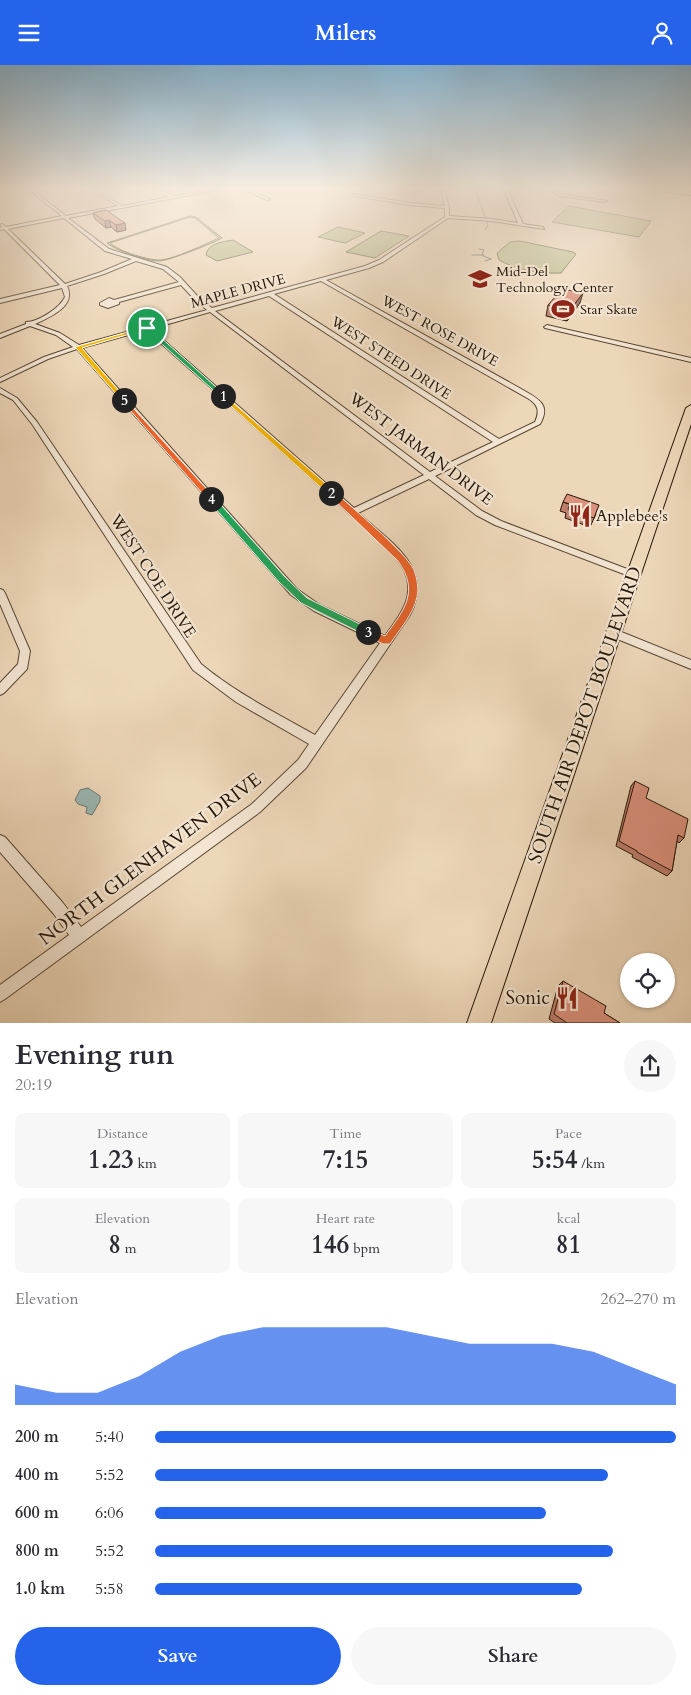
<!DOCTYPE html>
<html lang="en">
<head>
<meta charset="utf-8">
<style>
  :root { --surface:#fff; --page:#f7f7f7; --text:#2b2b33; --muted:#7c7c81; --accent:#2563eb }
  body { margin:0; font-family:Cardo,serif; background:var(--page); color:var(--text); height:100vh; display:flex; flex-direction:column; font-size:19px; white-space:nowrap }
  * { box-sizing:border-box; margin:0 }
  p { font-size:16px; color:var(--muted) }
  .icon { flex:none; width:28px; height:28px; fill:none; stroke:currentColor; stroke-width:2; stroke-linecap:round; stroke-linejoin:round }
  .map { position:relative; height:958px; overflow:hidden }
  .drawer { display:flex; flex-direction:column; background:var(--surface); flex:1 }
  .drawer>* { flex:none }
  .fabs { position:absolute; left:620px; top:888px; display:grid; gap:10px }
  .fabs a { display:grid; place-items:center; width:55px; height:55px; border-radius:50%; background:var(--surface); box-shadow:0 1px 4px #0004; font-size:25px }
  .pin { position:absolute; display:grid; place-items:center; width:42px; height:42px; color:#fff; margin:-21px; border:2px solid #fff; border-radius:50%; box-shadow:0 1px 5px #0007 }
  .km { position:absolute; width:25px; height:25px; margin:-12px; border-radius:50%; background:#222; color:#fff; font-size:14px; line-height:25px; text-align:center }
  .round { display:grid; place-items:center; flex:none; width:52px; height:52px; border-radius:26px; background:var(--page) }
  .head { display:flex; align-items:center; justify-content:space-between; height:85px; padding:0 15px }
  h1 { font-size:28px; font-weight:800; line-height:38px }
  .stats { display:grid; grid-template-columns:repeat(3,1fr); gap:8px; height:85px; padding:5px 15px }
  .stats div { display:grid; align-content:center; border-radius:10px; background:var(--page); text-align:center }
  .stats b { font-size:25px; font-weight:800 }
  .stats small { font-size:14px; font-weight:400 }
  .stats p { font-size:14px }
  .chart { height:140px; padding:10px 15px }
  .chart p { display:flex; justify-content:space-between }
  .chart svg { width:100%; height:90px; margin-top:5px; fill:var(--accent); opacity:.7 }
  .button { display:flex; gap:10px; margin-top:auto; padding:10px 15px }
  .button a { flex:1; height:58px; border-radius:30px; background:var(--accent); color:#fff; font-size:20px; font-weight:800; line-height:58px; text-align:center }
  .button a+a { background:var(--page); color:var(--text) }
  ul { padding:0 15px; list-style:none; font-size:16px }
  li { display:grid; grid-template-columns:80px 60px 1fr; align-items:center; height:38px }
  li i { height:12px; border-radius:6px; background:var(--accent) }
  header { display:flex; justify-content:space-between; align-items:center; height:65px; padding:0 15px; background:var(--accent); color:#fff; font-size:22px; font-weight:800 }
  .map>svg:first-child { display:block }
</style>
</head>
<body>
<header><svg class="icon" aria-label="menu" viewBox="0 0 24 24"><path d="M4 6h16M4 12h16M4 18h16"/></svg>Milers<svg class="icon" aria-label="person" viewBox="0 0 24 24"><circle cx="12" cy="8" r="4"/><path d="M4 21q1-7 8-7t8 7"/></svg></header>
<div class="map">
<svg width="691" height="958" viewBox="0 0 691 958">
  <rect width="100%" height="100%" fill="#edd7b9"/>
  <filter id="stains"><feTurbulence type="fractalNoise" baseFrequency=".004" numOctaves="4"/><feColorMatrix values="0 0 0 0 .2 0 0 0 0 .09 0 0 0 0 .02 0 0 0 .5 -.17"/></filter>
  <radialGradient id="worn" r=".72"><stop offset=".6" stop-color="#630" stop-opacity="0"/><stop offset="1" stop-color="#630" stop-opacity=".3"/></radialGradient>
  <path fill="#bcbd8c" stroke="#716a4a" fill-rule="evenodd" d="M569,141l82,15 -12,16 -87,-15z
    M190,151l6,1 26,21c-8,5 -54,23 -63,23 -13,0 -42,-10 -52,-18zM190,152l5,1 24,20c-13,6 -45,21 -58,22 -11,1 -43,-9 -51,-17z
    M338,162l27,6 -20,10 -27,-6z
    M381,166l28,5 -34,22 -29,-6z
    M233,175l20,12 -36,9 -11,-6c2,-12 16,-13 27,-15z
    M520,176l53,11 3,2 -15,19c-20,1 -45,-3 -62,-13l-2,-7 13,-11z"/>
  <path fill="#9ab8b4" stroke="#6c786f" d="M88,723l12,8v5l-8,14 -6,-2 1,-6 -9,-3 -3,-4 5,-10z"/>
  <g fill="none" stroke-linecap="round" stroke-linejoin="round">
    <path stroke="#6c786f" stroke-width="1" d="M475,124l13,36 -3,5
      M479,184l5,1 -2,4 2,1
      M472,190h9l10,4
      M485,196l6,-2"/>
    <defs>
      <path id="minor" d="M28,124h3l35,27 52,-10 -27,-17h3l28,17 47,-9 -13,-8h3l14,7 46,-7 -1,1 -150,28 41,31 58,18 13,10 20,22 12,9 153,-42 14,-6 66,-43v-9l-35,-3 -56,-9 -1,-2 57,9 35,3 -4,-17h3l5,18v9l43,3 26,4 -14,-34h3l16,35 20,3 1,2 -52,-8 -44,-3 -65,44 -14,6 -43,12 197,110c16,9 28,15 17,34l-105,52 47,35 19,10 134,51 2,2 -2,2h-6l-134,-51 -19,-10 -47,-36 -71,34c31,28 77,54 52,102l-104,153 -46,44 -255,187 -5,3v-17l69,-50 -16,-22 -53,-61v-17l5,2 58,66 18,24 171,-123 46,-44 11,-16 -73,-42 -43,-32 -161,-246 -19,-24 -13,-7v-5l17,10 20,24 164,242c35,29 75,49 114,71l65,-92 -66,-32 -23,-16 -214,-246 -29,10 -48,23v-4l44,-21 29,-10 -17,-12 -26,-9 -30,12v-4l26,-10v-2c12,0 34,-14 39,-25l-3,-9 -62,15v-4l60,-14 -56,-56 -4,1v-2l2,-1 -2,-2 2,-1 4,3 56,-11zM64,153l41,33 27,8 -31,13 -36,12 -57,-55zM136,196l27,8 16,13 -65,18 -5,-2 -9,5v2l8,3 11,-4v-2l62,-17 15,16 11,9 -128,35 -19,-12 -25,-9c15,-7 42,-18 32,-38l37,-12zM321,216l208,118c9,6 11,12 6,23l-36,17 -225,-145zM269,231l224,146 -63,30 -215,-161zM210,247l214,163 -70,33 -203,-179zM146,265c69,62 139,122 206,186 18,17 49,38 55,62 6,23 -10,41 -22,58l-65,-31 -23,-16 -215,-241z
        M243,124h4l23,10 -3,1z
        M554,124h2v2l4,3 47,7 -2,1 -46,-6 -6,-4z
        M547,260l144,33v4l-146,-34 -1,-1z
        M0,524l3,1 2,3 25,58 -3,18 -23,24 -4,2v-12l18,-19 2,-13 -20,-47z
        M614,564l77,31v9l-81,-33 -1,-3 1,-3z"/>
      <path id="secondary" d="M657,124l34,2v4l-31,-4z"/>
      <path id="primary" d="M691,340v19l-200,599h-24l219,-615z"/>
    </defs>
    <use href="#minor" stroke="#584734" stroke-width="2"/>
    <use href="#secondary" stroke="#261707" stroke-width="2"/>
    <use href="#primary" stroke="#261707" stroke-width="2"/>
    <use href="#minor" fill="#f3e5d2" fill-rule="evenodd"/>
    <use href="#secondary" fill="#f3e5d2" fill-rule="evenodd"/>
    <use href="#primary" fill="#edd7b9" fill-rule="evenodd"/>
  </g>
  <path fill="#bc7d6b" stroke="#261707" d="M106,145l20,20 -9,2 -6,-5 -5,1 -11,-9 -2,-6z
    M580,238l-13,18 -21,-5 2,-11z
    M563,437l33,12 -6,13 -25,-9 1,-5 -6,-2z
    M635,716l11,17 38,40 -5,5 -2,-2 -5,30 -5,5 -35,-19 1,-2 -17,-9 15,-60z
    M563,916l41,32 16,10h-65l-6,-4 9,-33z"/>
  <path fill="#996657" stroke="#261707" d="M109,155l2,7 -5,1 -1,-7z
    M125,158l1,7 -9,2 -1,-7z
    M583,228l-3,10 -13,18 3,-11z"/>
  <path fill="#db917c" stroke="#261707" d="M106,145l19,13 -9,2 -7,-5 -4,1 -12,-8z
    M562,224l21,4 -13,17 -22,-5z
    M567,429l32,11 -5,13 -26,-9 2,-5 -7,-2z
    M635,716l14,7 -3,10 42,21 -4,19 -6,-3 -6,36 -35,-19v-1l-18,-10z
    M563,916l43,25 -2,7 16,10h-53l-13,-9z"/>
  <linearGradient id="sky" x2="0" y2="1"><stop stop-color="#89b6d3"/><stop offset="0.48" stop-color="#f7ede0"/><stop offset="1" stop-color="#f7ede0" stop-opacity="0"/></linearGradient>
  <rect width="691" height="258" fill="url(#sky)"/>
  <path fill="#22a559" stroke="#fff" d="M145,262h4l76,68v2h-4l-76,-68z"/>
  <path fill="#f5b400" stroke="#fff" d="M223,329l111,97v4h-5l-108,-98z"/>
  <path fill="#f0652b" stroke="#fff" d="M329,426h5c18,17 71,60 80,79 3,8 5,19 3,27 -4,18 -17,32 -27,47h-7l-18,-9 -1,-3 4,-3 17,7c19,-26 35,-44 13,-75l-69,-66z"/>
  <path fill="#22a559" stroke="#fff" d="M208,432h6l71,80 22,21 65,32v5h-7l-64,-32 -22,-21 -71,-82z"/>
  <path fill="#f0652b" stroke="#fff" d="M124,333l90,99v3h-6l-86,-99z"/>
  <path fill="#f5b400" stroke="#fff" d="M145,262l5,1 -68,20 45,52 -5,1 -47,-54z"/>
  <defs>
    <symbol id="school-bare" viewBox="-9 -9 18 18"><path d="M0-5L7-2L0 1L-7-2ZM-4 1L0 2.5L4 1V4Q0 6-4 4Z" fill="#8f2418" stroke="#f3e5d2" stroke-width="2.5" paint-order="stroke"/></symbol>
    <symbol id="stadium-bare" viewBox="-9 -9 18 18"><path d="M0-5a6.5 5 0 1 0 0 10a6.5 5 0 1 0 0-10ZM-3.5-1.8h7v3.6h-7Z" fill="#8f2418" stroke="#f3e5d2" stroke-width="2.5" paint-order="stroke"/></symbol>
    <symbol id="restaurant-bare" viewBox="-9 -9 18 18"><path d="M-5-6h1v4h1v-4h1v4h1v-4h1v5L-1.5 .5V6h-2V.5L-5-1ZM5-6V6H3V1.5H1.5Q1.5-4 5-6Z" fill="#8f2418" stroke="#f3e5d2" stroke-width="2.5" paint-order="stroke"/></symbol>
  </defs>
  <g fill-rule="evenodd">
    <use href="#school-bare" x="464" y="198" width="32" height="32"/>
    <use href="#stadium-bare" x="547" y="228" width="32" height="32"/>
    <use href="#restaurant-bare" x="564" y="435" width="32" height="32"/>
    <use href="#restaurant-bare" x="551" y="917" width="32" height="32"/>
  </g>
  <g text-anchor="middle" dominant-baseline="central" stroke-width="4.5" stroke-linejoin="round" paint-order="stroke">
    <g font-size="14" fill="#261707" stroke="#f3e5d2" text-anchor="start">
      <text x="496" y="206">Mid-Del<tspan x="496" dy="16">Technology Center</tspan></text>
      <text x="580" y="244">Star Skate</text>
    </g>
    <g font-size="14" fill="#261707" stroke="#f3e5d2">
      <text transform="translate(238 226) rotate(-15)">MAPLE DRIVE</text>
      <text transform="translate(440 266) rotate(29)">WEST ROSE DRIVE</text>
      <text transform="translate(391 293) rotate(33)">WEST STEED DRIVE</text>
    </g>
    <g font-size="16" fill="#261707" stroke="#f3e5d2">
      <text transform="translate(421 384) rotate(37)">WEST JARMAN DRIVE</text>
      <text transform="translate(153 511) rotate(57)">WEST COE DRIVE</text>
    </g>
    <g font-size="16" fill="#261707" stroke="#f3e5d2" text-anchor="start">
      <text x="596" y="451">Applebee's</text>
    </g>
    <g font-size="19" fill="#261707" stroke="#f3e5d2">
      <text transform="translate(585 650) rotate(-71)">SOUTH AIR DEPOT BOULEVARD</text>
      <text transform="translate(150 794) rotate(-37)">NORTH GLENHAVEN DRIVE</text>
    </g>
    <g font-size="19" fill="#261707" stroke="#f3e5d2" text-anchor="end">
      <text x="550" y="933">Sonic</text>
    </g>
  </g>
  <rect width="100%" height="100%" filter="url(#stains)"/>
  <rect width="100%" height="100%" fill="url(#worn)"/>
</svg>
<div class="fabs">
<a><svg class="icon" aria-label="locate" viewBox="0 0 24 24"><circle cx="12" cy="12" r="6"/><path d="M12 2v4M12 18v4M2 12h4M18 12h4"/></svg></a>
</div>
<div class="pin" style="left:147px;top:263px;background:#1e9e55"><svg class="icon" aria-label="arrive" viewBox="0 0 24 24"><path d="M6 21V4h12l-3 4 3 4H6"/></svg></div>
<b class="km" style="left:223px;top:331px">1</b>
<b class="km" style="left:331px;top:428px">2</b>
<b class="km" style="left:368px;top:567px">3</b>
<b class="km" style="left:211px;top:434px">4</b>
<b class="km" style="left:124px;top:335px">5</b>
</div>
<section class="drawer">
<div class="head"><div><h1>Evening run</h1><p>20:19</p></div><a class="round"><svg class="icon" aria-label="share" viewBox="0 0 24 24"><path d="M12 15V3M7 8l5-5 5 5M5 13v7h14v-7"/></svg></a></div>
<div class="stats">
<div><p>Distance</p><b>1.23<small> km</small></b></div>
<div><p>Time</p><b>7:15</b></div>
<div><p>Pace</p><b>5:54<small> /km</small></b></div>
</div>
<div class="stats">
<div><p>Elevation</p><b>8<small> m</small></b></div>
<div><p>Heart rate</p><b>146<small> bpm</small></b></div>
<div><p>kcal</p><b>81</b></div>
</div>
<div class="chart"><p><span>Elevation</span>262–270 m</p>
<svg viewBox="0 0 160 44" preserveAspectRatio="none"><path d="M0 44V34L10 38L20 38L30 30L40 18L50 10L60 6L70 6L80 6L90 6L100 10L110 14L120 14L130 14L140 18L150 26L160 34V44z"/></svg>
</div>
<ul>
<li><b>200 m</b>5:40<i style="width:100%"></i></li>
<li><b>400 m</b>5:52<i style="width:87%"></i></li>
<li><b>600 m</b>6:06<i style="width:75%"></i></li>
<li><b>800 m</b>5:52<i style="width:88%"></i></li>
<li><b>1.0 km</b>5:58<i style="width:82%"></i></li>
</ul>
<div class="button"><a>Save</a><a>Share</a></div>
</section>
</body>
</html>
